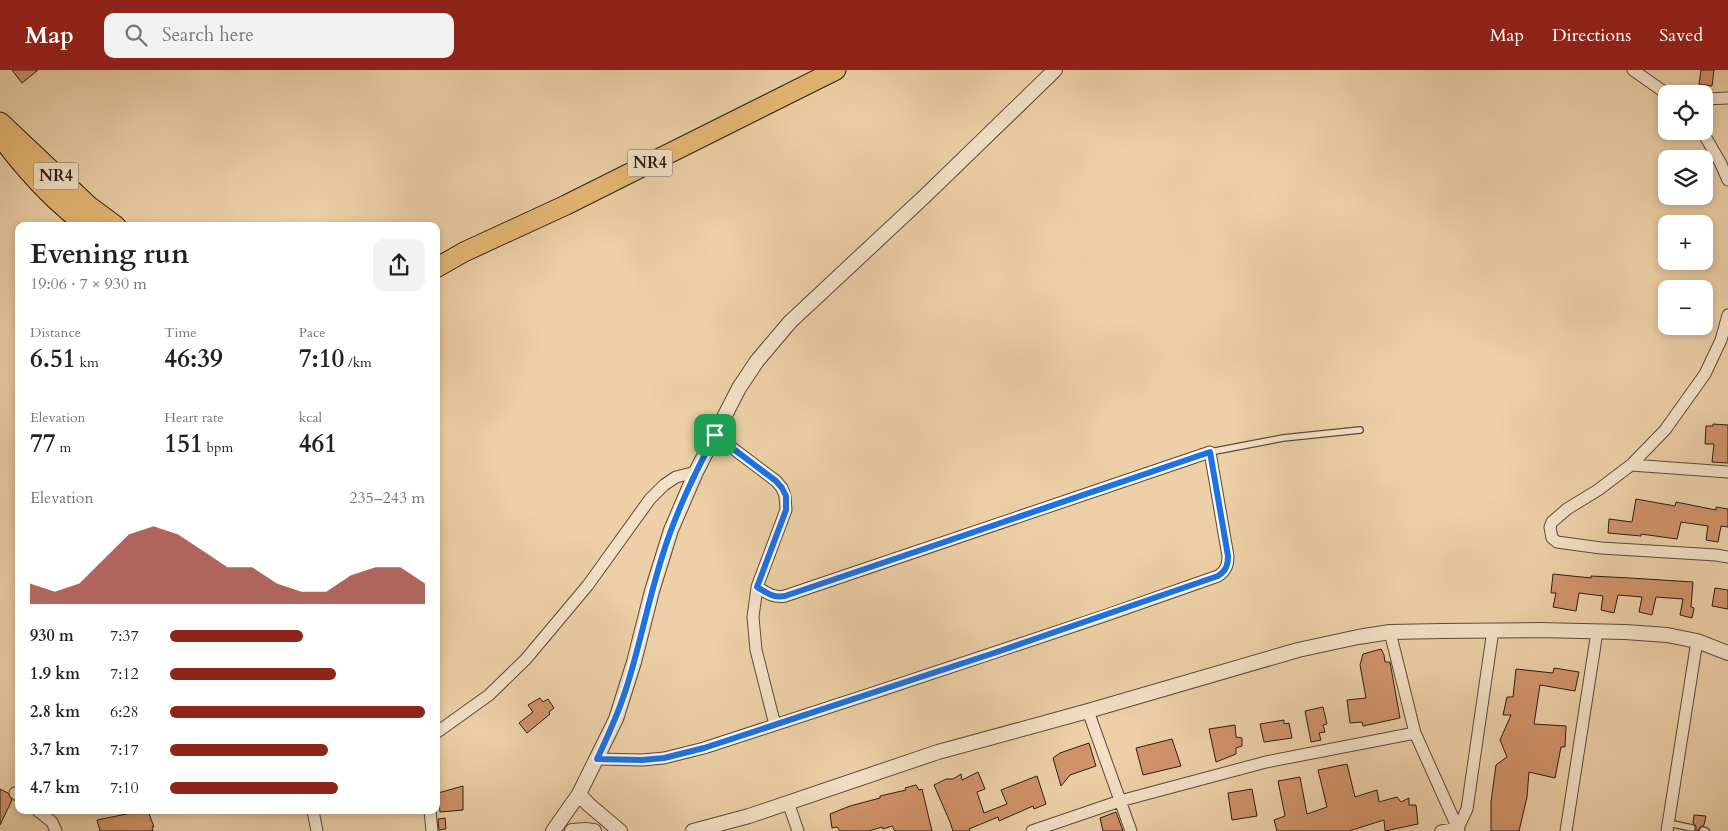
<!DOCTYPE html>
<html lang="en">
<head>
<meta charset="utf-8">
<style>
  :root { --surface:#fff; --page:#f2f2f2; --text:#222; --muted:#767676; --accent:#8f2418 }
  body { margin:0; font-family:Cardo,serif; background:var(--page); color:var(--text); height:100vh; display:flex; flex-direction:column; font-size:19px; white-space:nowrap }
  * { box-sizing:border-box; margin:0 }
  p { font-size:16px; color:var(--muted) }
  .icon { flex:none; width:28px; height:28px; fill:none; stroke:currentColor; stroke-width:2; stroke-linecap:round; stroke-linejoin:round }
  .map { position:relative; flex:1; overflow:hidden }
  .sheet { position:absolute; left:15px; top:152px; width:425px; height:592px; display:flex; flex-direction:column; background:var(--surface); border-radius:10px; box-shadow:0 2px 8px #0003 }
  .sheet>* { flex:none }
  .fabs { position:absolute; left:1658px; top:15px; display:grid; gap:10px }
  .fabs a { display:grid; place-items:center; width:55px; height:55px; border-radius:10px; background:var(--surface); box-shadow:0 2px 8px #0003; font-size:25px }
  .pin { position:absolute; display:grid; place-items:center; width:42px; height:42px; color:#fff; margin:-21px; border-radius:10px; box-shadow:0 2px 8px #0006 }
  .round { display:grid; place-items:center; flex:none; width:52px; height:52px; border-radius:10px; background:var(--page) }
  .headline { display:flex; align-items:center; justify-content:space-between; height:85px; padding:0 15px }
  h1 { font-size:28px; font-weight:700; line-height:38px }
  .metrics { display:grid; grid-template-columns:repeat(3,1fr); gap:8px; height:85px; padding:5px 15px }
  .metrics div { display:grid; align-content:center }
  .metrics b { font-size:25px; font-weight:700 }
  .metrics small { font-size:14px; font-weight:400 }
  .metrics p { font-size:14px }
  .chart { height:140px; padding:10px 15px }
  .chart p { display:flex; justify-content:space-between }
  .chart svg { width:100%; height:90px; margin-top:5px; fill:var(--accent); opacity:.7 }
  ul { padding:0 15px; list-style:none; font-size:16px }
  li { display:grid; grid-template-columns:80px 60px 1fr; align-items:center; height:38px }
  li i { height:12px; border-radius:6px; background:var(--accent) }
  header { display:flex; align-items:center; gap:30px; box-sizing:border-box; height:70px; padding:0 25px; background:var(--accent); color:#fff }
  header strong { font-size:24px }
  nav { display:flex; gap:28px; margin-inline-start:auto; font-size:18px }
  .search { width:350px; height:45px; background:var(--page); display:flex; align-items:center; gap:12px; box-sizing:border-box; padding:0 18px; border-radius:10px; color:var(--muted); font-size:19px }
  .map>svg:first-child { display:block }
</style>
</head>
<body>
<header>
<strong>Map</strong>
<div class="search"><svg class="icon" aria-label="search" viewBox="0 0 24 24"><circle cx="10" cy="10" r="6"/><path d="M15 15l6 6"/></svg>Search here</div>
<nav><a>Map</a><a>Directions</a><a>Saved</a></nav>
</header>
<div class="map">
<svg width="1728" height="761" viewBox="0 0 1728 761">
  <rect width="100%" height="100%" fill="#edd0a7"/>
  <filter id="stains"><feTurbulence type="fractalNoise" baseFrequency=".004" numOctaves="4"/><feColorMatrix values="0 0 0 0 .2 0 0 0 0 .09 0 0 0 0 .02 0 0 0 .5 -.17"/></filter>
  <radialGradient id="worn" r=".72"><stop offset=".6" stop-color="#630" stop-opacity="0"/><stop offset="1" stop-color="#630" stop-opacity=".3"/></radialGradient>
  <path fill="#d1936a" stroke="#2b1c15" d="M12,0h26l-16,13z
    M1701,0h13l-2,16 -13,-2z
    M1713,354l15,1v38l-16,-1 2,-18h-9l1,-18h7z
    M1636,429l39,7 1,-4 40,8v-3l12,2v18l-7,-1 -3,16 -12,-2 2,-14 -27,-4 -4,17 -36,-5v2l-33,-3 1,-14 23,3z
    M1553,504l38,4v-2l39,2 63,4 -2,25 3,1 -2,10 -12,-3 3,-16 -27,-2 -4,18 -13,-3 3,-15 -24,-2 -4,18 -13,-3 2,-14 -24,-3 -3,18 -23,-4 3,-14h-5z
    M1715,518l13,2v19l-16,-3z
    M1381,579l3,6 1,7h5l10,56 -37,8 -1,-4 -12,1 -3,-23 19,-2 -6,-33 3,-11z
    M1554,598l25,4 -4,19 -35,-6 -6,39 32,2 -1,21h-4l-6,31 -26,-6 -2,25 -8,34h-28v-29l5,-37 11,-8 -7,-17 11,-25h-8l4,-18h6l3,-28 37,4z
    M540,628l3,4 5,-3 6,9 -5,4 1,2 -23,19 -8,-10 14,-11 -5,-7z
    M1323,637l4,17 -4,1 2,7 -6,1 2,7 -10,2 -6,-31z
    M1284,650v4l5,-1 3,15 -28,4 -4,-18z
    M1235,655l1,12 6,1v8l-6,2v6l-20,8 -7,-33z
    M1172,669l9,27 -38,9 -7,-27z
    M1089,673l7,23 -26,9 -9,11 -8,-28 7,-5z
    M1347,694l8,33 22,-7 2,12 18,-5 4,5 8,-4v7h7l2,19 -33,7 -1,-11 -35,11h-72l-3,-11 11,-4 -7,-35 22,-4 7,37 20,-7 -9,-37z
    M978,702l7,17 -8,3 7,21 23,-9 -6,-14 36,-14 9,28 -12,5 -1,-3 -34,15 -1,-4 -29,12 1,2h-17l-3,-9 -16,-37 12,-6h7l8,-5 1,6z
    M916,715l3,5 3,-1 10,42h-37l-3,-5 -9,3 -1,-2 -13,4h-29l-3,-4 -5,1 -2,-14 20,-8 30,-8v-2l26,-6 -1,-2z
    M463,716v24l-23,2 -2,-19z
    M0,719l8,4 4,7 -12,25z
    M1252,719l5,27 -25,4 -4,-27z
    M141,741h7l6,16h-2l1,4h-53l-3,-11z
    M1116,742l7,19h-20l-3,-13z
    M1694,745l12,1 -2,9 -4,2 -2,4h-2v-5l-3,-3z
    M445,748l1,11 -7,1 -1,-11z"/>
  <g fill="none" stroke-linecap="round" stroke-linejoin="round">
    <defs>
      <path id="service" d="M1210,382l73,-14 77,-8
        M1668,753l24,5
        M1703,760l3,1"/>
      <path id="minor" d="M1633,0l34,24
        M1704,29l24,-1
        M1702,61l18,31 8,18
        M1728,245l-7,25 -16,34 -40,56 -34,35 -33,25 -31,19 -15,13 -2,5 2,11 5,4 44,6 115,7 12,2
        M715,365l61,46 6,7 3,8 1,14 -29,77 -4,30 3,33 19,75
        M1631,395l97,7
        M1390,562l25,101 44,98
        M1088,641l43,120
        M436,663l53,-38 37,-36 62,-74 62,-86 14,-14 12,-8 20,-5
        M597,689l45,1 22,-2 40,-10 178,-58 225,-75 111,-39c8,-5 10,-11 10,-20l-18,-104 -425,144c-12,2 -18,-3 -28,-9
        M15,723l4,3
        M788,732l10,29
        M38,741l14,11 4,9
        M313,741l4,20
        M430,741l2,20
        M1032,761l88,-30 146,-39 149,-29
        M1441,761l17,-3 9,-19 26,-179
        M1566,761l31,-199
        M1667,761l30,-190"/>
      <path id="tertiary" d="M579,724l9,10 32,27
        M553,761l26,-37 37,-75 18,-57 18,-71 19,-61 25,-58 43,-84 18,-27 33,-39 136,-127 129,-125
        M572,761l13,-1 9,1
        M693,761l56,-15 189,-64 150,-41 210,-61 60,-13 32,-5 52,-1 97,-1 86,2 42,3 30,6 31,12"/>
      <path id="trunk" d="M0,52l89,84 27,20
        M0,66c25,34 53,65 87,90
        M436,198l28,-16 102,-47 270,-135"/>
    </defs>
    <use href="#service" stroke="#5c493a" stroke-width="8"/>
    <use href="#minor" stroke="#5c493a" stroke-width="13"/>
    <use href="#tertiary" stroke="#5c493a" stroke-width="16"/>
    <use href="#trunk" stroke="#2b1c15" stroke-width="21"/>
    <use href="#service" stroke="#f3e0c6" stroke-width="5.5"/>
    <use href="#minor" stroke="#f3e0c6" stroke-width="11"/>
    <use href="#tertiary" stroke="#f3e0c6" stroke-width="14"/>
    <use href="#trunk" stroke="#e6b874" stroke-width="19"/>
  </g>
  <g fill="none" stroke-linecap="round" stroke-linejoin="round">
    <defs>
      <path id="route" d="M715,365l61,46 6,7 4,8v14l-29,77c10,6 16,11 28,9l425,-144 18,104c0,9 -2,15 -10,20l-224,77 -290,95 -40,10 -22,2 -45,-1c11,-23 21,-45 29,-70 14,-43 22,-88 36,-132 13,-43 32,-82 53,-122z"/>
    </defs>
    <use href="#route" stroke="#fff" stroke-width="10"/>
    <use href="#route" stroke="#1a73e8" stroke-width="6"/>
  </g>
  <g text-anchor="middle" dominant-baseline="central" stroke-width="4" stroke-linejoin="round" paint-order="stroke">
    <g fill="#f3e0c6" stroke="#67574a" stroke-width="1">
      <rect x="627.5" y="79.5" width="45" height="27" rx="4"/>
      <rect x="33.5" y="92.5" width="45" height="27" rx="4"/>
    </g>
    <g font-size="16" font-weight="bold" fill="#2b1c15">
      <text x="650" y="93">NR4</text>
      <text x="56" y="106">NR4</text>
    </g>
  </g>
  <rect width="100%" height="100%" filter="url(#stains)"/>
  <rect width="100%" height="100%" fill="url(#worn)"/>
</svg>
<div class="fabs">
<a><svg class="icon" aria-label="locate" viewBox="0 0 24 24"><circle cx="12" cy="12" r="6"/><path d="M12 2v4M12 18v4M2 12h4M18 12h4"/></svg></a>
<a><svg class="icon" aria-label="layers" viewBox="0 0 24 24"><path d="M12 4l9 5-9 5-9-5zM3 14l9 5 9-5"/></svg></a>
<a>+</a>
<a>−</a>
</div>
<div class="pin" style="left:715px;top:365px;background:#1e9e55"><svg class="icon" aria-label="arrive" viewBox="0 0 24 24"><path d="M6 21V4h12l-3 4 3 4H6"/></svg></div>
<section class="sheet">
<div class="headline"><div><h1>Evening run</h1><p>19:06 · 7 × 930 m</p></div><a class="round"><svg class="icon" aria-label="share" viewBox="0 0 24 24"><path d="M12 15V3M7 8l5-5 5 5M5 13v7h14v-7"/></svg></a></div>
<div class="metrics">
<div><p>Distance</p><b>6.51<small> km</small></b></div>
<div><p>Time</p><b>46:39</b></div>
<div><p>Pace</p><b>7:10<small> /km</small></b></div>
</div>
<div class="metrics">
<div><p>Elevation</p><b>77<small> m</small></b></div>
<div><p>Heart rate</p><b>151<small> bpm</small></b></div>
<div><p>kcal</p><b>461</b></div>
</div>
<div class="chart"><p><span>Elevation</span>235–243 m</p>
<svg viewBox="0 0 160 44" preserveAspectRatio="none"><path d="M0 44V34L10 38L20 34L30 22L40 10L50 6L60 10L70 18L80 26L90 26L100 34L110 38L120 38L130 30L140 26L150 26L160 34V44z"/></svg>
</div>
<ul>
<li><b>930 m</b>7:37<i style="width:52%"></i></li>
<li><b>1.9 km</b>7:12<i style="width:65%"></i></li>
<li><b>2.8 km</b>6:28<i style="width:100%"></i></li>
<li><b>3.7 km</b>7:17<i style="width:62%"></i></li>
<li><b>4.7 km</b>7:10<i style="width:66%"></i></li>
</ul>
</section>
</div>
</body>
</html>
